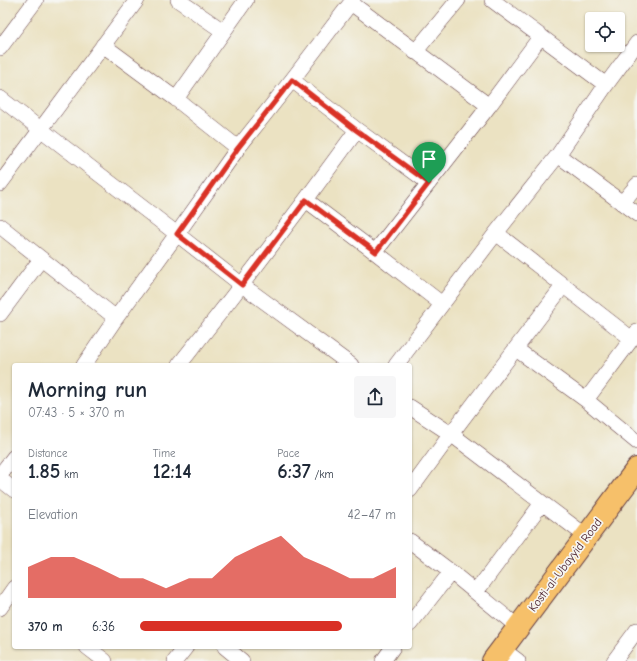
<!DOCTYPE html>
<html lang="en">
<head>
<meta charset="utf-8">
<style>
  :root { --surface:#fff; --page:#f6f6f7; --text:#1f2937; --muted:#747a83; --accent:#d93025 }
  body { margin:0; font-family:"Comic Neue",sans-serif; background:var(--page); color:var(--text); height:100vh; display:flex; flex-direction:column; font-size:15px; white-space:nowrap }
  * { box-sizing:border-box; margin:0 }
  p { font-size:13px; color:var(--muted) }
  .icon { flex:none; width:22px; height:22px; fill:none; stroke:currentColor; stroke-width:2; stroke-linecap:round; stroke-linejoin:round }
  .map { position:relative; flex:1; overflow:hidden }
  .panel { position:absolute; left:12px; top:363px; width:400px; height:286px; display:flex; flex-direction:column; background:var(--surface); border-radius:4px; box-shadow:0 1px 3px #0004 }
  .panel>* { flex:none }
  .tools { position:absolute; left:585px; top:12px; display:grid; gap:8px }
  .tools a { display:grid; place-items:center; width:40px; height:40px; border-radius:4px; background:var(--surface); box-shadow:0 1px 3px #0004; font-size:20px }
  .pin { position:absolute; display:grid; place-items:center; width:34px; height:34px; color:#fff; margin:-41px -17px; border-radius:50% 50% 50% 0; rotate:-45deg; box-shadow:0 0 4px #0007 }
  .pin .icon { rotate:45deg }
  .round { display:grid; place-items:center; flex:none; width:42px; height:42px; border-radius:4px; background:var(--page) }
  .headline { display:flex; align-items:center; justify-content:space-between; height:68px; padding:0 16px }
  h1 { font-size:22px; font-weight:600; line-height:30px }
  .stats { display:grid; grid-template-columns:repeat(3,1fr); gap:6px; height:68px; padding:4px 16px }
  .stats div { display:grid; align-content:center }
  .stats b { font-size:20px; font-weight:600 }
  .stats small { font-size:11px; font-weight:400 }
  .stats p { font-size:11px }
  .chart { height:112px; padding:8px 16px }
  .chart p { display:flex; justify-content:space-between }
  .chart svg { width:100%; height:72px; margin-top:4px; fill:var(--accent); opacity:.7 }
  ul { padding:0 16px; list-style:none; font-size:13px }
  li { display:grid; grid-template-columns:64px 48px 1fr; align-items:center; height:30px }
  li i { height:10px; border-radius:5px; background:var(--accent) }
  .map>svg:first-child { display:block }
</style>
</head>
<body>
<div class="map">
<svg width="637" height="661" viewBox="0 0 637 661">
  <rect width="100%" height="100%" fill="#f6f6f2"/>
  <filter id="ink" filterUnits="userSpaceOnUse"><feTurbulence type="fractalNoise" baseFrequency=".025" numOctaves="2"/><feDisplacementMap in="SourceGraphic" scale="8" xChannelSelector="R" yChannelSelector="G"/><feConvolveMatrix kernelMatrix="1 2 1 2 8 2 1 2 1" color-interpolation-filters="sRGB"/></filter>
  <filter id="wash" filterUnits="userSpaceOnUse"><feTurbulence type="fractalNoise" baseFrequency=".012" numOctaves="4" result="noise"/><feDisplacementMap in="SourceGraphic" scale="16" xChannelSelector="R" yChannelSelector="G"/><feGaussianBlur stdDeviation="0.9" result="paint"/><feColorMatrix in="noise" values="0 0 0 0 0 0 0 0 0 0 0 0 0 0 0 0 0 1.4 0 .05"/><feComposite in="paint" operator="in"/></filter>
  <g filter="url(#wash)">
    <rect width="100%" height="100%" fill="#ebe2c2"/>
  </g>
  <g filter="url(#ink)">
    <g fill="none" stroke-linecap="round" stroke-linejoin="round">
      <defs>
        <path id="minor" d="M178,0l45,31
          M492,0l114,85
          M351,3l138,103
          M103,45l73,54 62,49
          M0,48l36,-48
          M415,52l43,-52
          M292,80l65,50 72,53
          M0,98l177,136 65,51 109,80
          M176,99l70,-99
          M558,155l79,59
          M0,184l137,-184
          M306,200l69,52 67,52
          M622,203l15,-18
          M0,226l116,92
          M496,233l136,106
          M375,252l114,-146 52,-70
          M0,314l41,-55
          M516,349l70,51 51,42
          M84,365l32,-47 61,-84 61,-86 54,-68 61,-80
          M179,365c61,-77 120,-155 178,-235
          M396,365l100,-132 62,-78 48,-70 31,-42
          M586,400l51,-68
          M410,407l41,27 135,102
          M0,475l14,-18
          M0,479l14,11
          M410,490l41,-56 112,-148
          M410,541l41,31 67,55
          M476,592l66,-89
          M0,608l14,-20
          M410,624l41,-52
          M87,647l18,14
          M225,647l17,14
          M502,649l16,12
          M175,661l11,-14
          M383,661l10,-14
          M614,661l23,-31"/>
        <path id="trunk" d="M493,661l144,-192"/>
      </defs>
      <use href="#minor" stroke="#623c42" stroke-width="16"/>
      <use href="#trunk" stroke="#623c42" stroke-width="24"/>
      <use href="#minor" stroke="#fff" stroke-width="15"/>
      <use href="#trunk" stroke="#f6c06b" stroke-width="22"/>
    </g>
  </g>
  <g fill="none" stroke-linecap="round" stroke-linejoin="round" filter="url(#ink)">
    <defs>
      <path id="route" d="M292,80l64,50 73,53 -53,69 -70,-52 -64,85 -65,-51 61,-86z"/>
    </defs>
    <use href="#route" stroke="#fff" stroke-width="8"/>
    <use href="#route" stroke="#d93025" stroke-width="5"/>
  </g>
  <g text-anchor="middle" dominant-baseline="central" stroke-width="3.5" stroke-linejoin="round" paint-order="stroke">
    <g font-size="12" fill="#4a1f2b" stroke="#f6f6f2">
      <text transform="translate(565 565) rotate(-53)">Kosti-al-Ubayyid Road</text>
    </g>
  </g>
</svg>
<div class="tools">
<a><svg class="icon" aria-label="locate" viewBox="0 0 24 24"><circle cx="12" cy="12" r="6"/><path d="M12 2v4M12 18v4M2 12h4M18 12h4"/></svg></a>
</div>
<div class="pin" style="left:429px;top:183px;background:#1e9e55"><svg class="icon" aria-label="arrive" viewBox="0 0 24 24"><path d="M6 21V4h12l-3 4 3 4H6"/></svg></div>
<section class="panel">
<div class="headline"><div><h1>Morning run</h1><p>07:43 · 5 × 370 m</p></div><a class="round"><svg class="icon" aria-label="share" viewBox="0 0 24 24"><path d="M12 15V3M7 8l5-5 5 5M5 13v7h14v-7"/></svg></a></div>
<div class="stats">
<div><p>Distance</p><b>1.85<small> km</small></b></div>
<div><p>Time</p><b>12:14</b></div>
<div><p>Pace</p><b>6:37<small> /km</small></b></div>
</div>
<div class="chart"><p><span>Elevation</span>42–47 m</p>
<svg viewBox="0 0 160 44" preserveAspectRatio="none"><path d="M0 44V25L10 19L20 19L30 25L40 32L50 32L60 38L70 32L80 32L90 19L100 12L110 6L120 19L130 25L140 32L150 32L160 25V44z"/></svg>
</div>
<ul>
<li><b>370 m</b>6:36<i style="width:79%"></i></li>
</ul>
</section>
</div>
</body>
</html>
